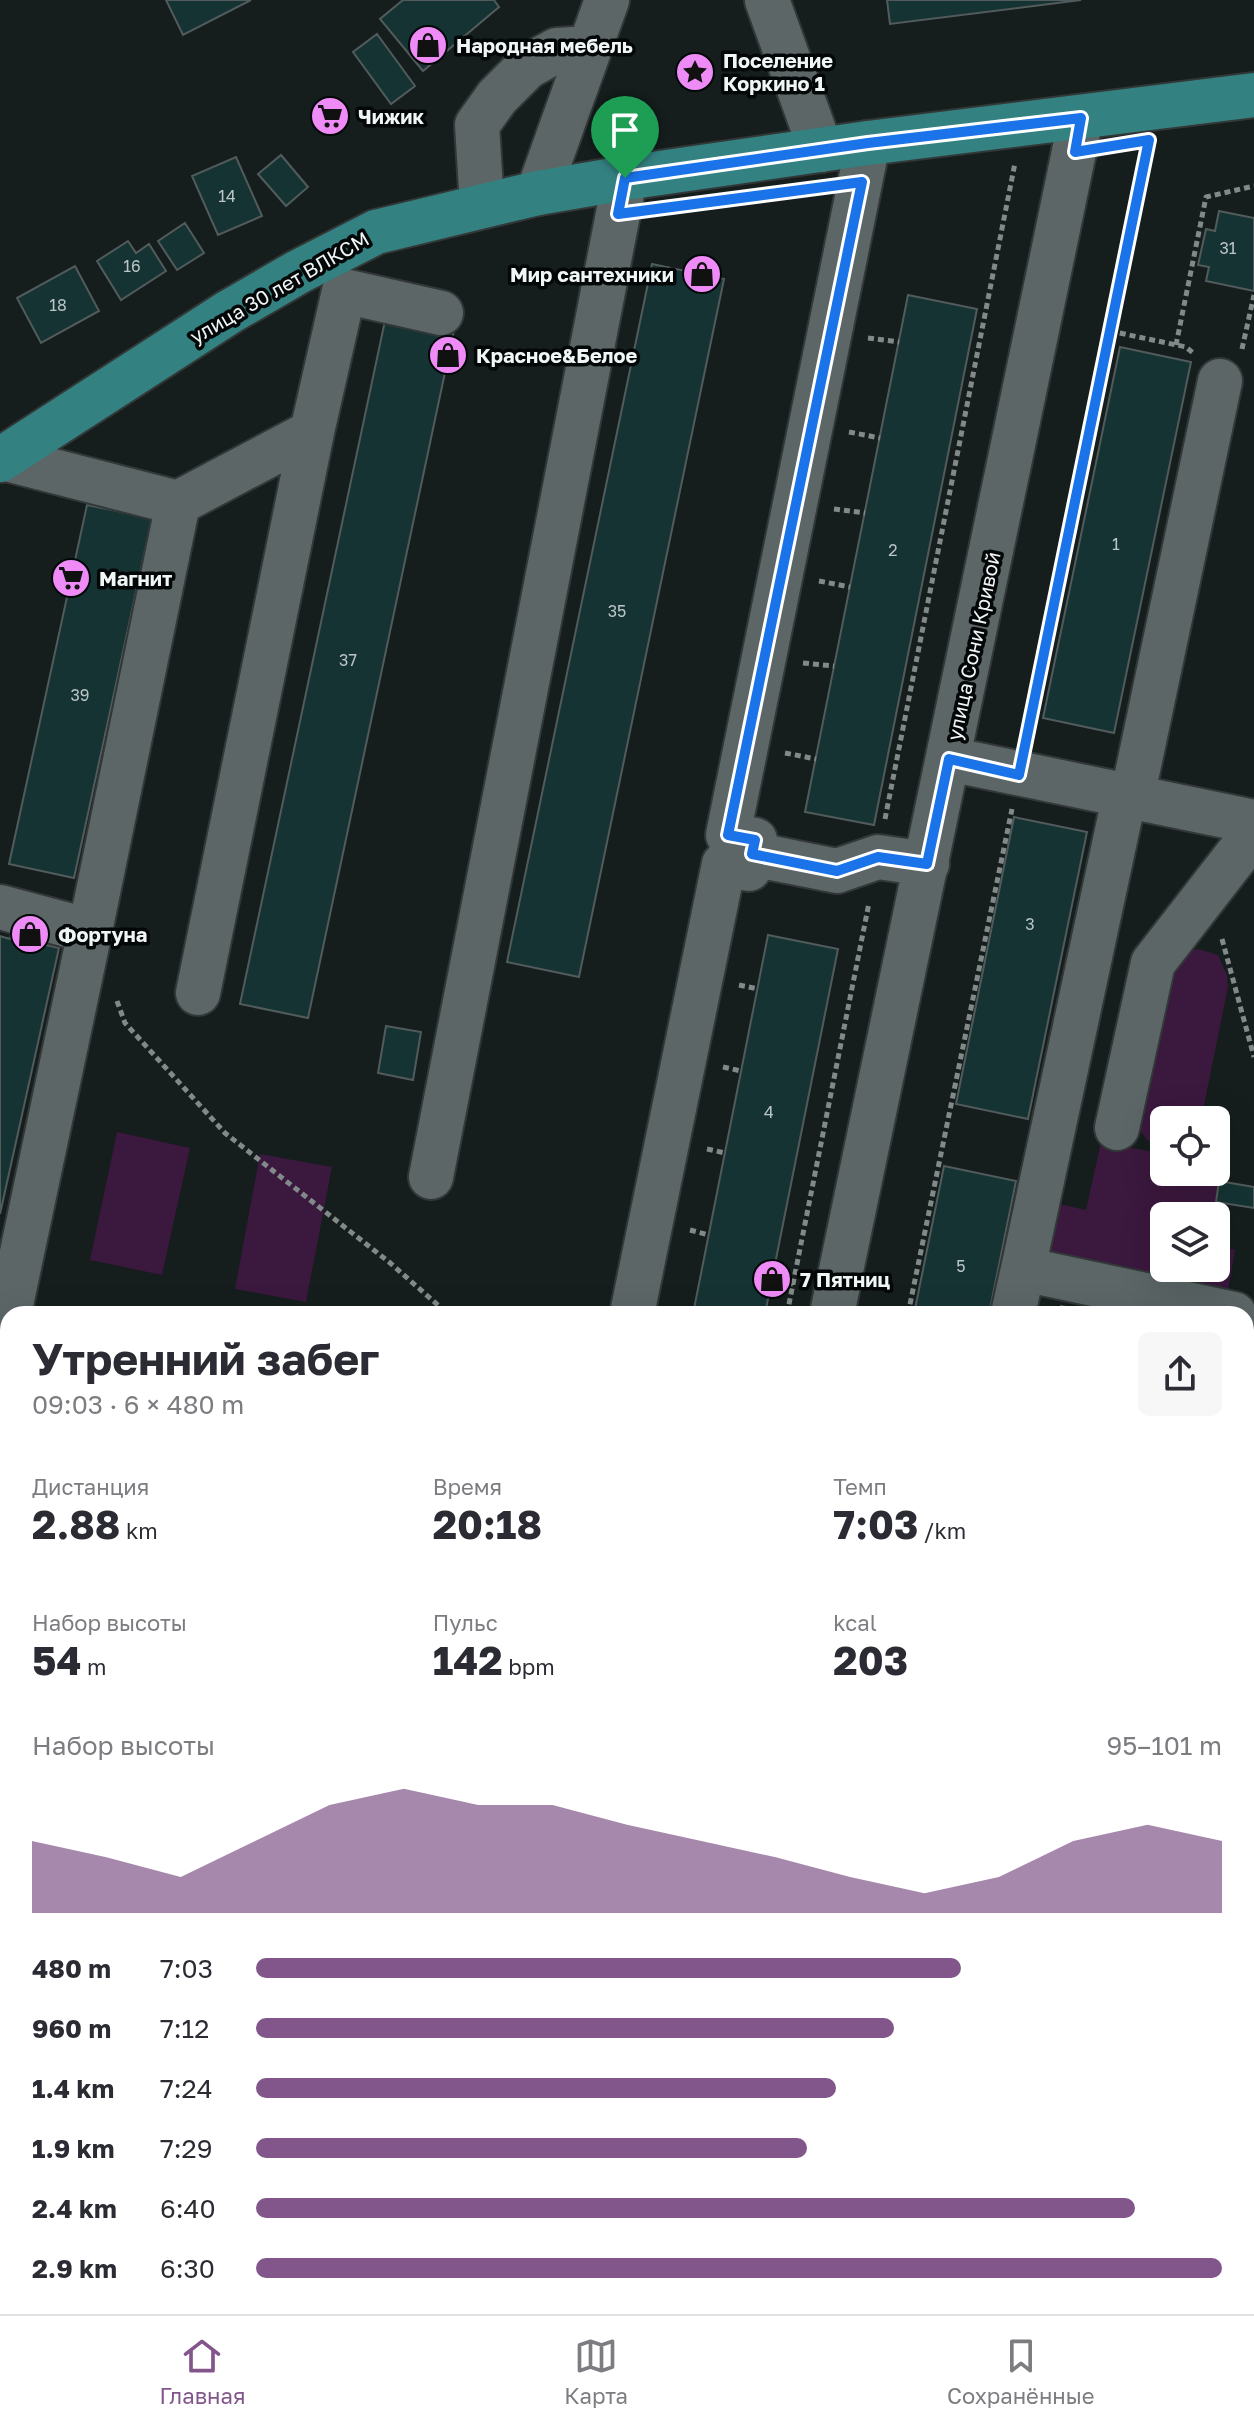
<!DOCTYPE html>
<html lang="ru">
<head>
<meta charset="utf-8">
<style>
  :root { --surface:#fff; --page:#f7f7f7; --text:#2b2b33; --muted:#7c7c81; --line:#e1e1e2; --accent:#83568b }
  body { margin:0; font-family:"Golos Text",sans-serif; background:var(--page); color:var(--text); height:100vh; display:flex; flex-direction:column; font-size:30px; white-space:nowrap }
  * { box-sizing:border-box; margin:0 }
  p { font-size:26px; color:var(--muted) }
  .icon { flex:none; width:44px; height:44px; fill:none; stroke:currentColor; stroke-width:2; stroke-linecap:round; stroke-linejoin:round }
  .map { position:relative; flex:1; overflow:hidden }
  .sheet { position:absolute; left:0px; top:1306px; width:1254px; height:1008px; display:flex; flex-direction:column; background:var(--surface); border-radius:24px 24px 0 0; box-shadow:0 8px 32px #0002 }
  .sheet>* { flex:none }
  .fabs { position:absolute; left:1150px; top:1106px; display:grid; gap:16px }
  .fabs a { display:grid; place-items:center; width:80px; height:80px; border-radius:12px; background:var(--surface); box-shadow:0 8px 32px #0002; font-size:40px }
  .pin { position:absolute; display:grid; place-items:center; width:68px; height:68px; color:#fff; margin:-82px -34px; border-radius:50% 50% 50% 0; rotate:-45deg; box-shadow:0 0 8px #0007 }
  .pin .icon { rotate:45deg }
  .round { display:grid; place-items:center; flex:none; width:84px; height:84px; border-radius:12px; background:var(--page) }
  .overview { display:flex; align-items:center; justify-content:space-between; height:136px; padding:0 32px }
  h1 { font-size:44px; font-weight:700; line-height:60px }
  .stats { display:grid; grid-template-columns:repeat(3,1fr); gap:12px; height:136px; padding:8px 32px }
  .stats div { display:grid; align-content:center }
  .stats b { font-size:40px; font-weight:700 }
  .stats small { font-size:22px; font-weight:400 }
  .stats p { font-size:22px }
  .chart { height:224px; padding:16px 32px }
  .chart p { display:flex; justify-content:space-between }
  .chart svg { width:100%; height:144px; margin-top:8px; fill:var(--accent); opacity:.7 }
  ul { padding:0 32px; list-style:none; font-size:26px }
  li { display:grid; grid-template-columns:128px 96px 1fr; align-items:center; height:60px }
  li i { height:20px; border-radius:10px; background:var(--accent) }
  .tabs { display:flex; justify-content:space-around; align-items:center; height:112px; border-top:2px solid var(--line); background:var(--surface); font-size:22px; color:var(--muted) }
  .tabs a { display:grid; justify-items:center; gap:4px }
  .tabs .on { color:var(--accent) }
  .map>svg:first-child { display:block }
</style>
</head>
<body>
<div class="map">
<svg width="1254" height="2314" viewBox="0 0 1254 2314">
  <rect width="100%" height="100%" fill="#151d1d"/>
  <path fill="#172727" d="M0,1656l8,2v509l-8,-2z
    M0,2199l8,1v106h433l1,8h-442z"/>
  <path fill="#3b183e" d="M1198,949l20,6 9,20 1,12 -27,133h-37v27l-17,-7 -9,-13 25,-152 26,-24z
    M117,1132l73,16 -28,127 -72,-15z
    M1101,1142l63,12v18h52v-8l5,1 -8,51h-49v52h52v-23l19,5 -9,52 -168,-35 -18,-38 5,-28 41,9z
    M260,1154l72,13 -26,135 -71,-13z
    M0,2221l8,2v83h81l2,8h-91z
    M175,2306h215l-1,8h-215z"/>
  <path fill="#163334" stroke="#525b5b" stroke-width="2" d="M166,0h85l-68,35z
    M403,0h91l5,7 -76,64 -43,-52z
    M887,0h194l-191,24z
    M377,34l38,52 -24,18 -38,-52z
    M281,155l27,32 -22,19 -28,-32z
    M236,157l26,59 -44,19 -26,-59z
    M1219,211l35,7v73l-48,-10 3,-14 -11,-2 8,-36 9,2z
    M185,223l19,30 -27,17 -19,-29z
    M128,241l8,12 13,-9 17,27 -45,29 -24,-39z
    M652,264l72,15 -145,698 -72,-15z
    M75,266l24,45 -58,32 -24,-45z
    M908,295l69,14 -103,516 -69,-13z
    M386,316l68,14 -146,688 -68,-14z
    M1120,347l71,15 -77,371 -71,-15z
    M87,505l65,13 -78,360 -65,-14z
    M1014,817l73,15 -59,287 -72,-15z
    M12,930l36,8 -2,7 13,3 -59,266v-278l10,3z
    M768,935l70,14 -73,365h-72z
    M386,1026l35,6 -8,48 -35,-7z
    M944,1166l72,15 -27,133h-75z
    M1219,1181l35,6v21l-38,-6z
    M1061,1306l38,8h1h-41z
    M0,1492l8,2v76l-8,-2z
    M1246,1553l8,1v75l-6,21 -2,-1z
    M0,1844l8,1v79l-8,-1v-30l6,-28 -6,-1z
    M0,1984l8,2v19l-8,-1z
    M8,2020v51l-8,-2z
    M1246,2074l8,1v239h-76l1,-8h67z
    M712,2306h77l-2,8h-76z"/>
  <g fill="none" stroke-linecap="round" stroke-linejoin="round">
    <defs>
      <path id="minor" d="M767,0l54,150
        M538,193l69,-193
        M482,206l-5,-81 20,-28 30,-30 30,-17 33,-2
        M178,503l134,-71 32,-141 97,22
        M949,759l305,63
        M1132,798l88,-417
        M1120,817l-97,452 211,45
        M752,854l85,17 41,-14 49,7
        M0,907l90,24 88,-428 -175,-45
        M198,993l114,-561
        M1117,1128l36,-165 101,-130
        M431,1177l194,-999
        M9,1314l81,-383
        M632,1314l92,-450 25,5 6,-29 -27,-5 140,-692
        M832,1314l249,-1196
        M1013,1314l10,-45
        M0,1358l8,-40
        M0,1402l8,2
        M1252,1499l2,-12
        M1246,1664l8,2
        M624,2314l1,-8
        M816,2314l2,-8
        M1111,2314l1,-8"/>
      <path id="major" d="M0,460l229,-148 69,-40 78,-40 162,-39 87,-15 243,-35 386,-48"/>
    </defs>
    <use href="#minor" stroke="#323737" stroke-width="48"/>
    <use href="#major" stroke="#323737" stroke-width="48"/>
    <path stroke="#828989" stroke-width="5" stroke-dasharray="6 4" stroke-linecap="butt" d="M1110,331l76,16 7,6
      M868,338l31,4
      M1176,345l30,-148 48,-11
      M1242,349l12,-54
      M849,432l31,6
      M834,509l31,4
      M819,581l31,6
      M803,663l31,3
      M1027,737l121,-590
      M785,753l31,6
      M885,819l130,-656
      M1222,939l32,118
      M739,985l19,4
      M117,1001l8,22 100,110 164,129 59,52
      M723,1067l18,4
      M707,1149l18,4
      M690,1230l19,5
      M772,1279l21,5
      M787,1314l82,-411
      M908,1314l104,-505
      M1246,1434l8,1
      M0,2182l8,2
      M548,2314l2,-8
      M680,2314l1,-8"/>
    <use href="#minor" stroke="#5c6666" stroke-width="44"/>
    <use href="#major" stroke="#348182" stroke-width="44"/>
  </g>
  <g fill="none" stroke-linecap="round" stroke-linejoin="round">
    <defs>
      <path id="route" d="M1081,118l-6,34 74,-12 -130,635 -70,-16 -22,105 -49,-7 -41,14 -85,-17 3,-14 -27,-5 134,-653 -244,32 7,-36 243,-35z"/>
    </defs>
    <use href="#route" stroke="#fff" stroke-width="16"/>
    <use href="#route" stroke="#1a73e8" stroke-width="10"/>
  </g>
  <defs>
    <symbol id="shop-disc" viewBox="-11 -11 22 22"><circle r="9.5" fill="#ee8bf7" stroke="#040707"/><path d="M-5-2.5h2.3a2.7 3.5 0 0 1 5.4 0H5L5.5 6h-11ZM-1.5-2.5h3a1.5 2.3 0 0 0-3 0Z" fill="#111"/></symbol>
    <symbol id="sight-disc" viewBox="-11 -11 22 22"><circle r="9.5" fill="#ee8bf7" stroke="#040707"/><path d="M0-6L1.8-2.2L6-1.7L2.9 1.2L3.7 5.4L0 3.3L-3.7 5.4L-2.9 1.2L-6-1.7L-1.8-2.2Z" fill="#111"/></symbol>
    <symbol id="supermarket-disc" viewBox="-11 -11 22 22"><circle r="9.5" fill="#ee8bf7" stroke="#040707"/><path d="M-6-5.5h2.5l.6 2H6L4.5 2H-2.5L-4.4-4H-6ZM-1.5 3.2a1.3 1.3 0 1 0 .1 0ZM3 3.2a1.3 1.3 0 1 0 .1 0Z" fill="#111"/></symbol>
  </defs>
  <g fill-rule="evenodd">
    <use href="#shop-disc" x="406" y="23" width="44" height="44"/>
    <use href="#sight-disc" x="673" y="50" width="44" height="44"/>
    <use href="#supermarket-disc" x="308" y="94" width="44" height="44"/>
    <use href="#shop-disc" x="680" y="252" width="44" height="44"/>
    <use href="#shop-disc" x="426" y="333" width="44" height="44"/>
    <use href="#supermarket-disc" x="49" y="556" width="44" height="44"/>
    <use href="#shop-disc" x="8" y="912" width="44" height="44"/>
    <use href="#shop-disc" x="750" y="1257" width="44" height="44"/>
  </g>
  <g text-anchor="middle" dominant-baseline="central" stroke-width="7" stroke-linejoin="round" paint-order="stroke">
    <g font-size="16" fill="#bac5c6">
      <text x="227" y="196">14</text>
      <text x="1228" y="248">31</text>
      <text x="132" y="266">16</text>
      <text x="58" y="305">18</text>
      <text x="1116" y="544">1</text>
      <text x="893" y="550">2</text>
      <text x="617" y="611">35</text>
      <text x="348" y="660">37</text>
      <text x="80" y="695">39</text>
      <text x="1030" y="924">3</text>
      <text x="769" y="1112">4</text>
      <text x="961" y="1266">5</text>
    </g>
    <g font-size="20" font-weight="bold" fill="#f0f6f6" stroke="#040707" text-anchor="start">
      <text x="456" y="45">Народная мебель</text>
      <text x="723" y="60">Поселение<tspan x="723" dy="23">Коркино 1</tspan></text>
      <text x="358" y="116">Чижик</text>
      <text x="674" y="274" text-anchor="end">Мир сантехники</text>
      <text x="476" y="355">Красное&amp;Белое</text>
      <text x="99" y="578">Магнит</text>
      <text x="58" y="934">Фортуна</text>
      <text x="800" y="1279">7 Пятниц</text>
    </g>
    <g font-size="20" fill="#f0f6f6" stroke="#040707">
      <text transform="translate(279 287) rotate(-30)">улица 30 лет ВЛКСМ</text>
      <text transform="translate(973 646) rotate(-78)">улица Сони Кривой</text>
    </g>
  </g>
</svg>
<div class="fabs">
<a><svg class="icon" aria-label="locate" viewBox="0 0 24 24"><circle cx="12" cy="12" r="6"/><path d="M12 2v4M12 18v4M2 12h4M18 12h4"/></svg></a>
<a><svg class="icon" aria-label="layers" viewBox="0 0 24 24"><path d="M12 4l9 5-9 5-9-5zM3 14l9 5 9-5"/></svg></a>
</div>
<div class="pin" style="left:625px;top:178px;background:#1e9e55"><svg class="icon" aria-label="arrive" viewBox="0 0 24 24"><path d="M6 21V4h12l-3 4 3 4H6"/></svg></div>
<section class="sheet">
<div class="overview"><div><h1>Утренний забег</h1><p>09:03 · 6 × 480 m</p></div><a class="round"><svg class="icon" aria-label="share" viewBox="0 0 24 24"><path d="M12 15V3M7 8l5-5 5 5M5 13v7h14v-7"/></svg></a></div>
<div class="stats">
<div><p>Дистанция</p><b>2.88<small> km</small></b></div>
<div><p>Время</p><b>20:18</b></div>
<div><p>Темп</p><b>7:03<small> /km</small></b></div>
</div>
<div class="stats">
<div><p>Набор высоты</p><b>54<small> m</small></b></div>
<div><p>Пульс</p><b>142<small> bpm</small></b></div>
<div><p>kcal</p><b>203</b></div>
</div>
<div class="chart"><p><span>Набор высоты</span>95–101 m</p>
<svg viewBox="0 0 160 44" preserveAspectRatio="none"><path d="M0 44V22L10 27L20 33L30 22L40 11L50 6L60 11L70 11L80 17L90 22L100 27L110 33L120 38L130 33L140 22L150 17L160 22V44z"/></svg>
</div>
<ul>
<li><b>480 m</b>7:03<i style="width:73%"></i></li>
<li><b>960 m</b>7:12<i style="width:66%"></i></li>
<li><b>1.4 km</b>7:24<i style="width:60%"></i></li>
<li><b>1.9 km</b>7:29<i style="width:57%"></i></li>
<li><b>2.4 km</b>6:40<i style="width:91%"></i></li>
<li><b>2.9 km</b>6:30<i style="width:100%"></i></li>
</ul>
</section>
</div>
<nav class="tabs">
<a class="on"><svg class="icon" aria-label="home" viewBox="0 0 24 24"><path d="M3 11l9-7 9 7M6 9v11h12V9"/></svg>Главная</a>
<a><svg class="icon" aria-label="map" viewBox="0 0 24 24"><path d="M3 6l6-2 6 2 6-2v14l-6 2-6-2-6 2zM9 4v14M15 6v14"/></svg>Карта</a>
<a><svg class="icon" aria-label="saved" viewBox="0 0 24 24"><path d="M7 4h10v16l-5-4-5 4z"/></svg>Сохранённые</a>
</nav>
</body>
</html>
